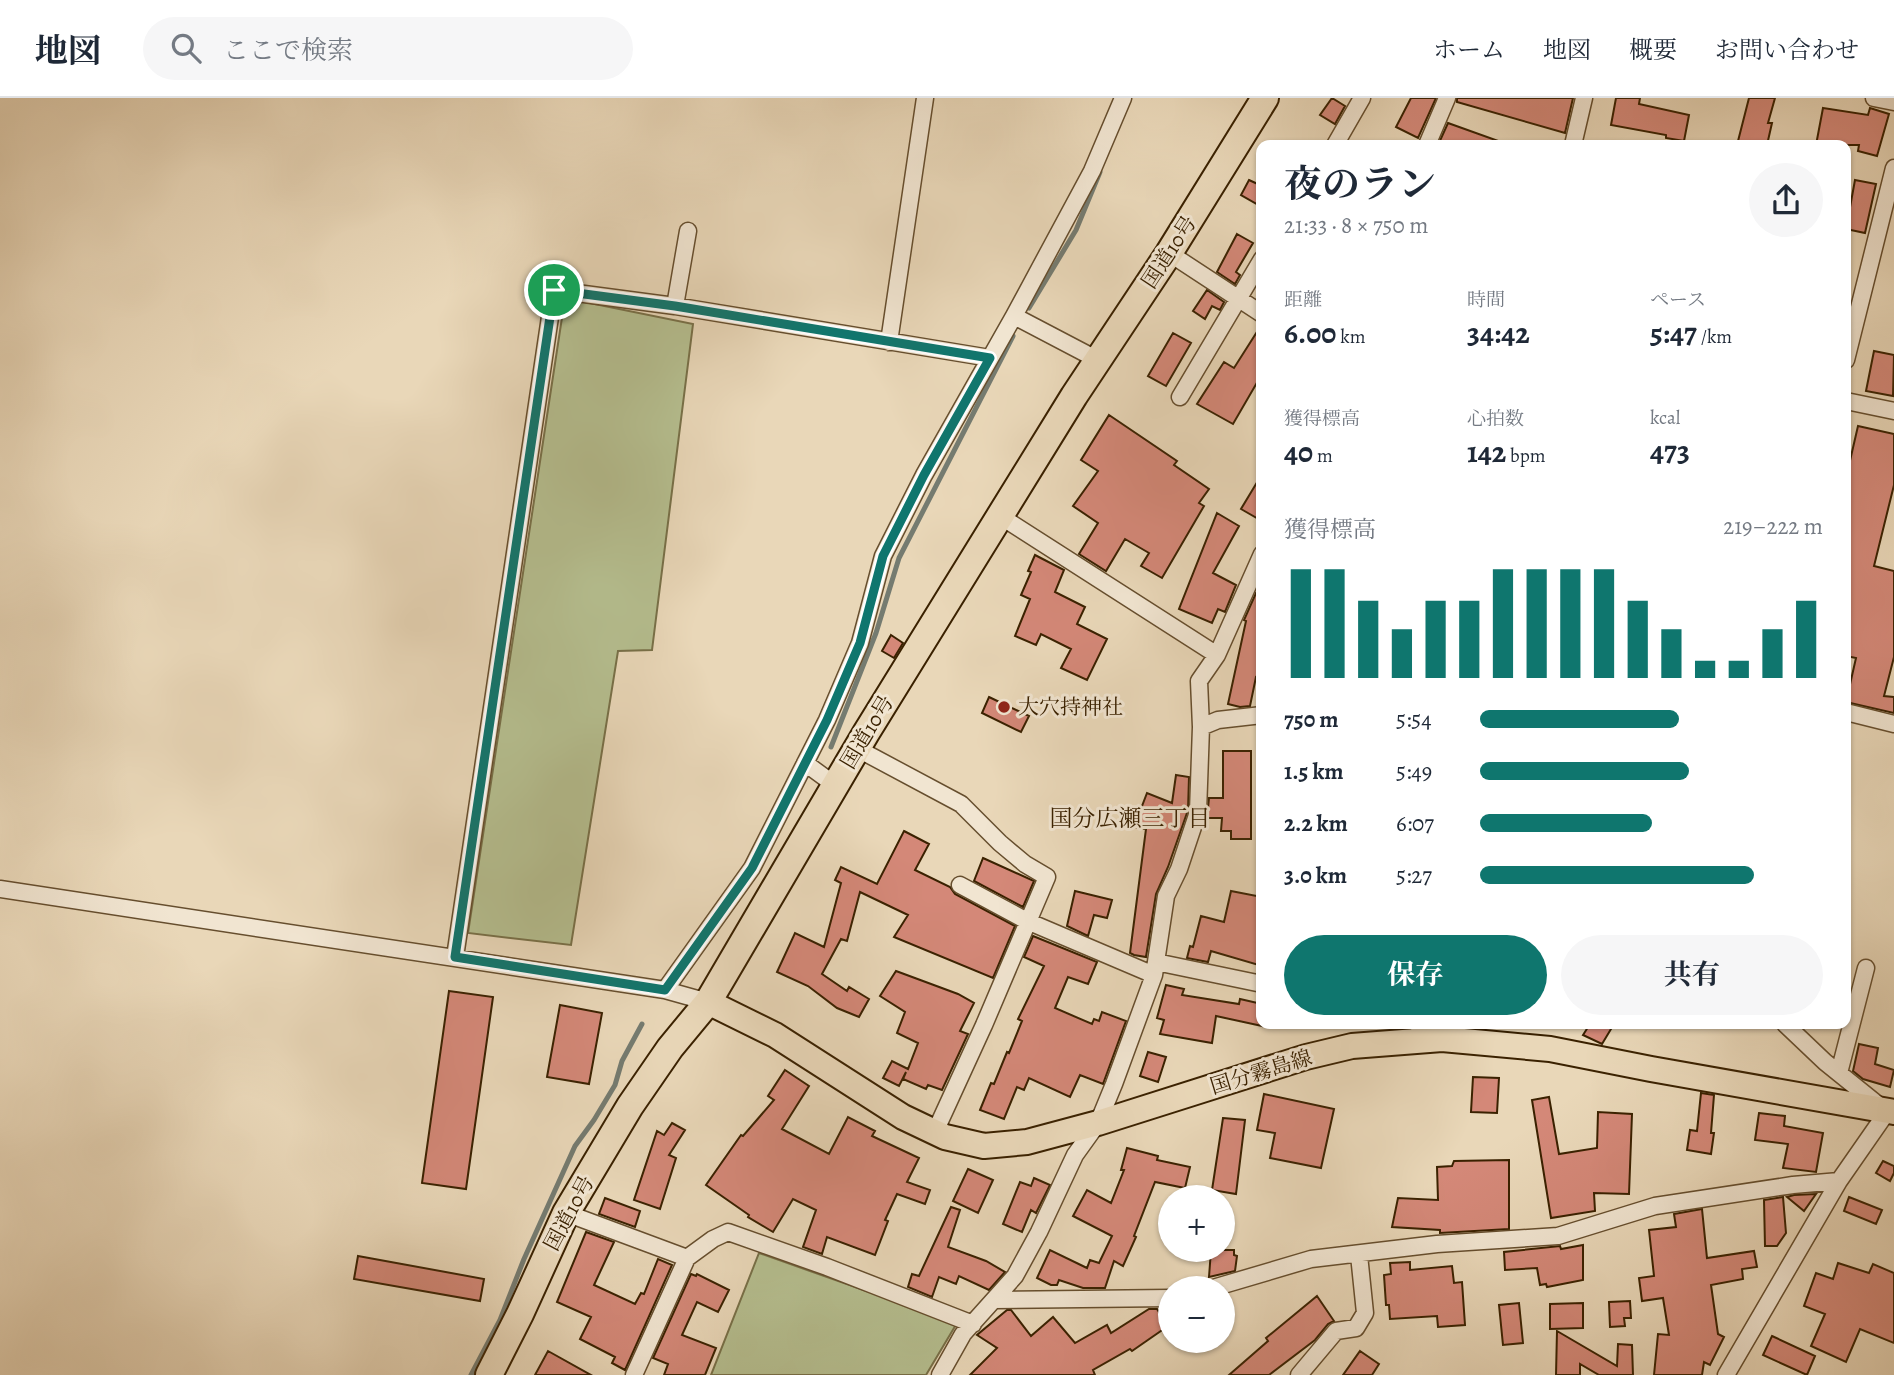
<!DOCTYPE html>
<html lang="ja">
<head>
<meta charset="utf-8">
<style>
  :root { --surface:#fff; --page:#f6f6f7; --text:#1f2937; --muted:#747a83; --line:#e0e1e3; --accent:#0f766e }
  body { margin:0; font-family:Alegreya,"Noto Serif JP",serif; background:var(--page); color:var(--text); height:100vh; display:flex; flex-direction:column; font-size:26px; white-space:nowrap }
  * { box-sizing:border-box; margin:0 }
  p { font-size:23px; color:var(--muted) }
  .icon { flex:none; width:38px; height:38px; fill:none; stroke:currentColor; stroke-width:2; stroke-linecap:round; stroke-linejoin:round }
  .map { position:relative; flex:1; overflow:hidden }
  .details { position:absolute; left:1256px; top:42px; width:595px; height:889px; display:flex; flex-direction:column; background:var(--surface); border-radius:14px; box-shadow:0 2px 5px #0004 }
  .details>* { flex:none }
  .buttons { position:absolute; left:1158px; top:1087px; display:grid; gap:14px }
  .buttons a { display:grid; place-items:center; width:77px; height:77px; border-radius:50%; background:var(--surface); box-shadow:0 2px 5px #0004; font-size:35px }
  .pin { position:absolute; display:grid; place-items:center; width:60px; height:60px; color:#fff; margin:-30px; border:4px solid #fff; border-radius:50%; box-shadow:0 2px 7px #0007 }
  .round { display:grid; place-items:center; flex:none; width:74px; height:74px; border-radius:37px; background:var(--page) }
  .headline { display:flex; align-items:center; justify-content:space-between; height:119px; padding:0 28px }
  h1 { font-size:38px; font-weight:700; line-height:52px }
  .metrics { display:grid; grid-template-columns:repeat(3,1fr); gap:10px; height:119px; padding:7px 28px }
  .metrics div { display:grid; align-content:center }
  .metrics b { font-size:30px; font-weight:700 }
  .metrics small { font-size:19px; font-weight:400 }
  .metrics p { font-size:19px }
  .chart { height:196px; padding:14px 28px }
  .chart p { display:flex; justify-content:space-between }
  .chart svg { width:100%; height:126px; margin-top:7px; stroke:var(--accent); stroke-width:6 }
  .cta { display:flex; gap:14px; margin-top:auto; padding:14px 28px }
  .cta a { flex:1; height:80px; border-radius:42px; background:var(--accent); color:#fff; font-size:28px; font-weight:700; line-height:80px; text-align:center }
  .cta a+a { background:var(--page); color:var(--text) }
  ul { padding:0 28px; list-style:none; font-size:23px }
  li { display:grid; grid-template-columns:112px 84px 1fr; align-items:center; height:52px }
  li i { height:18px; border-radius:9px; background:var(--accent) }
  header { display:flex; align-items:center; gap:42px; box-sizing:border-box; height:98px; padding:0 35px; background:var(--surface); border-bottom:2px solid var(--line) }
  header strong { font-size:33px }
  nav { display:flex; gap:38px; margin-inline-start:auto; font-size:24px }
  .search { width:490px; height:63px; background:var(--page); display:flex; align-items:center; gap:18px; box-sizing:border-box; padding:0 24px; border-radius:38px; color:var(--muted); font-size:26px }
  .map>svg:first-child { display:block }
</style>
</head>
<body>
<header>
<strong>地図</strong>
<div class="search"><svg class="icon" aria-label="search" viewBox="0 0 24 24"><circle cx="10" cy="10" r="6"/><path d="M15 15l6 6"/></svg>ここで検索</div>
<nav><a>ホーム</a><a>地図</a><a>概要</a><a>お問い合わせ</a></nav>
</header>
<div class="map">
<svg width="1894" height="1277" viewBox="0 0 1894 1277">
  <rect width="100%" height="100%" fill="#e9d7b8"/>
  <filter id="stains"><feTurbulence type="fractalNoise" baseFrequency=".00286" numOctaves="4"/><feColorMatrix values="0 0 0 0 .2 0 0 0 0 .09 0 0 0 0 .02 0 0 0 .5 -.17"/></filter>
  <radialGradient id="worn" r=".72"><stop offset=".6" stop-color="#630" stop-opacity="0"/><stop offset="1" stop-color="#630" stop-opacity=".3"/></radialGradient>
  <path fill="#b5be8f" stroke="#787048" stroke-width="2" d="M565,200l128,26 -41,326 -34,1 -47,294 -103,-12z
    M759,1155l198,70 -31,52h-215z"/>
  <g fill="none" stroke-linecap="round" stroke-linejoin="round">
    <path stroke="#757b70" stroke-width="5" d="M1029,210l47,-78 24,-58
      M831,649l45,-114 23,-75 114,-222
      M471,1277l29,-55 24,-61 51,-113 19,-26 21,-35 7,-24 20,-37"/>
  </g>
  <path fill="#d48878" stroke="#3a2100" stroke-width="2" d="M1332,0l13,8 -10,18 -15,-9z
    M1411,0h25l-18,40 -22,-11z
    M1457,0h116l-8,35 -108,-31z
    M1616,0h24l-1,6 50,11 -5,26 -18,-3v-3l-55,-10z
    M1749,0h26l-7,25h4l-5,22h-30z
    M1823,10l45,7 2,-7 19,6 -12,42 -19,-5 1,-6h-43z
    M1448,25l56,20 -1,2h-65z
    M1249,82l13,6v21l-21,-12z
    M1855,82l21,4 -11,49 -19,-4z
    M1237,136l16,9 -17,29 4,3 -5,9 -18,-12z
    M1207,192l17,12 -4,8 -8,-4 -7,13 -12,-8z
    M1262,226v50l-29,50 -36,-20 27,-42 10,6z
    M1173,235l18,10 -25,43 -18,-10z
    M1874,253l20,4 -1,41 -27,-5z
    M1109,317l68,46 -3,4 35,24 -10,14 5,3 -42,72 -21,-12 8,-13 -24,-14 -19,32 -27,-17 19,-31 -25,-17 25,-35 -17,-11z
    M1858,328l36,8v51l-20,81 20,5v86l-10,39 10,1v16l-48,-11 10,-44 -10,-2v-178z
    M1262,376v47l-21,-12z
    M1217,415l22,13 -26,47 23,12 -11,27 -7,-3 -6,14 -33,-14z
    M1035,457l29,15 -9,22 30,15 -8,17 30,15 -20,41 -26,-12 10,-19 -30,-15 -5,11 -21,-9 15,-37 -9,-4 10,-23 -3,-1z
    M1256,495l6,2v83l-6,-1 -6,29 -10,1 -12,-3 18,-83 -2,-1z
    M891,537l12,8 -9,15 -12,-7z
    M989,599l40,19 -8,16 -39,-19z
    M1223,653h28v88h-20v-8h-10l1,-13h-15l2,-20h14z
    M1176,677l13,2 -1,33 -20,57 -12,27 -10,63 -12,-2 -4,-2 16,-124 -12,-2 13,-34 25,10z
    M904,733l25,13 -14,26 35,17 5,7 60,32 -22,52 -99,-41 14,-22 -48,-23 -13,49 -6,-2 -19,35 25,17 2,-4 20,12 -10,18 -22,-9 -29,-22 -31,-14 18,-39 29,14 17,-64 -6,-3 6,-13 36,17z
    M983,760l51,23 -11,26 -49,-26z
    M1075,793l37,9 -5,18 -13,-3 -6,21 -21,-10z
    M1231,793l31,6v69l-51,-15 -3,11 -21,-4 3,-12 3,1 8,-31 23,6z
    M1033,838l64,26 -9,22 -20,-7 -13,31 37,16 2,-5 5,2 3,-9 24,9 -23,63 -23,-9 -10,22 -41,-19 -5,12 -7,-3 -13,32 -24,-9 11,-27 3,1 13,-32 2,1 13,-32 -4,-2 26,-53 -20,-9z
    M896,873l62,23 16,9 -14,28 8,3 -26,56 -14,-5 -2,4 -23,-10 3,-7 -7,14 -16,-8 9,-17 16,8 10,-26 -21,-10 8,-21 -25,-16z
    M1166,887l18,4 -2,6 57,9 1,-5 22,5v22l-46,-10 -4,27 -52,-9 4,-14 -7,-2z
    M449,893l44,6 -27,192 -44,-6z
    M560,907l42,8 -13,71 -42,-7z
    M1590,926h24l-12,20 -19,-9z
    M1859,946l19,4 -3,16 19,6 -4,17 -27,-8 -10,-8z
    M1148,954l18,5 -8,25 -18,-6z
    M785,972l24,16 -27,43 47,25 19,-37 27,14 -3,5 47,22 -12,24 23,8 -5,14 -28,-10 -12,26 3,1 -13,34 -48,-18 -5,17 -19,-7 13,-37 -23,-11 -20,33 -25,-15 1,-2 -43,-30 35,-50 2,1 31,-36 -6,-4z
    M1473,979l26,1 -2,35 -26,-1z
    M1701,995l13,2 -3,38h3l-3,21 -24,-4 3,-20 7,1z
    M1264,996l70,15 -13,59 -51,-10 5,-25 -18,-3z
    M1549,999l10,57 38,-6 1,-36 34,2 -3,80 -35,-1 1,18 -44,7 -19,-118z
    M1759,1015l26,3 -1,10 39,7 -7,39 -33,-4 5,-24 -33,-4z
    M1223,1020l22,2 -9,74 -24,-4z
    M672,1025l13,7 -16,25 7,3 -16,51 -26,-9 23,-69 7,4z
    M1127,1050l31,8 -1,4 33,7 -5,21 -30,-6 -21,54 2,1 -13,29 -9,-5 -9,27h-22l-24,-8 -2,5h-6l-14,-7 13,-28 37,18 3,-8 9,3 13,-27 -39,-20 14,-26 24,13 13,-33h-3z
    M1509,1062v69l-69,4v-3l-48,-3 6,-29 40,2 -1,-33 15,-1 2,-5z
    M1883,1063l11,5v7l-4,8 -14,-8z
    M968,1071l25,11 -15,33 -25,-12z
    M1034,1080l16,7 -14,28 -5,-3 -9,22 -19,-8 17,-42 11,4z
    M1816,1096l-12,17 -17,-14 7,-2z
    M1783,1099l3,36 -9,13h-12l-1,-46z
    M1849,1099l33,13 -6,14 -32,-13z
    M605,1100l35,13 -5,16 -36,-13z
    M951,1109l9,3 -12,37 38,14 19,11 -16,18 -30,-14 -3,8 -17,-7 -7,20 -24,-10 4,-13 7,2z
    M1702,1111l5,49 47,-7 3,16 -15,2 1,10 -32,6 7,49 6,3 -14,28 -6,-3 -2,13h-48l4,-41 11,1 -6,-37 -21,3 -3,-23 15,-2 -5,-46 27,-3 -2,-13z
    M586,1134l28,10 -20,43 41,19 6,-11 3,1 14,-35 14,6 -47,105 -13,-7 3,-6 -35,-18 11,-22 -34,-15z
    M1583,1147v35l-36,7 -1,-3 -6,1 -3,-17 -32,2 -1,-18 56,-6 1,3z
    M1211,1152h23v5l3,1 -2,15 -26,6z
    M358,1158l126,23 -4,22 -126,-22z
    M1410,1164v8l42,-4 2,17 8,-1 3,43 -27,2 -1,-11 -47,3 -1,-14h-3l-2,-30 7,-1 -1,-11z
    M1838,1165l31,10 4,-9 21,9v70l-34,-14 -14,33 -35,-16 14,-32 -21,-8 12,-33 17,6z
    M691,1176l5,2 1,-2 32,16 -11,22 -21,-10 -15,33 34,13 -11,27h-41l4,-11 -15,-6z
    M1317,1198l17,25 -6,3 -13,16 -46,35h-40l39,-34 -2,-3z
    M1630,1203l1,17h-7l1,8 -15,1 -1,-25z
    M1519,1205l4,40 -20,2 -4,-40z
    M1583,1205v25l-33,1v-25z
    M1149,1211h8l11,17 -36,25 -2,-2 -37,21 2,5h-125l27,-27 -20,-13 30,-25h4l20,26 22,-19 22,26 32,-18 4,8z
    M1557,1233l60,35 1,-22 14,1 1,30h-34l-19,-11v11h-24z
    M1772,1238l43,20 -8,19 -44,-20z
    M548,1253l43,24h-56z
    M1360,1253l19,13 -7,11h-29z"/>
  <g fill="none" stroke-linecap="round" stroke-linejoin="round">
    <defs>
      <path id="minor" d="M1874,0l20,4
        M1335,47l27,-47
        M1427,47l20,-47
        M1573,47l11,-47
        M1169,155l93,61
        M675,208l13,-75
        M1014,218l84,44
        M889,244l36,-244
        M1846,262l48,-192
        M1180,299l82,-138
        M1846,303l48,10
        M1000,418l217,139
        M1846,614l48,12
        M1201,629l17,-7 44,-5
        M858,651l103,55 39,39 25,21 22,13 -63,148 -49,107
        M805,665l30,22
        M960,787l67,36 127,54
        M0,791l665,101 43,12
        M455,859l99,-667 121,16 315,52
        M1156,864l106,22
        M665,892l87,-122 75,-148 33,-77 23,-87 41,-81 90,-159 78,-145 31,-73
        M1417,926l25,15
        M1839,975l27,-105
        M566,1115l121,45 -53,117
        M687,1160l26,-19 15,-7 99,35 146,57
        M1213,1190l98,-29 126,-15 121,-8 97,-30 138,-21 46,-4
        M994,1202l177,-2
        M940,1277l23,-41 52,-58 24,-44 36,-77 23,-32 16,-39 40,-109 12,-79 13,-27 19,-57 3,-85 -2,-46 18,-26 45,-101
        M1299,1277l37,-44 20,-3 9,-15 -6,-58
        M1726,1277l113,-194 48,-69 -62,-50 -40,-38"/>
      <path id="primary" d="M708,904l67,33 128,82 42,20 39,9 43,-4 71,-19 208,-66 46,-11 90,-7 108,10 101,20 243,43"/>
      <path id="trunk" d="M489,1277l31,-61 46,-101 64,-107 40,-58 38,-46 158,-269 208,-337 95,-143 96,-155"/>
    </defs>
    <use href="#minor" stroke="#664e2e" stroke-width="19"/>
    <use href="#primary" stroke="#3a2100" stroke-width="28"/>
    <use href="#trunk" stroke="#3a2100" stroke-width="30"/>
    <use href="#minor" stroke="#f1e5d1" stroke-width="16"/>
    <use href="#primary" stroke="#e9d7b8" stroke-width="24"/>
    <use href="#trunk" stroke="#e9d7b8" stroke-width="26"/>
  </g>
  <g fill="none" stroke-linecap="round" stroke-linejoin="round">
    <defs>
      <path id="route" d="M554,192l121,16 315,52 -66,117 -41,81 -23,87 -33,77 -75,148 -87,122 -210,-33z"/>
    </defs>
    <use href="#route" stroke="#fff" stroke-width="14"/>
    <use href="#route" stroke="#0f766e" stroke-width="9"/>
  </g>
  <circle fill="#8f2418" stroke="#f1e5d1" stroke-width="2.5" cx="1004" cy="609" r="7"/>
  <g text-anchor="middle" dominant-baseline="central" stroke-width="6" stroke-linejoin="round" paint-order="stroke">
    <g font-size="21" fill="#3a2100" stroke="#f1e5d1">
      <text transform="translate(1169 154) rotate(-57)">国道10号</text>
      <text transform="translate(867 634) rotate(-59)">国道10号</text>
      <text transform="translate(1261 974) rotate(-17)">国分霧島線</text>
      <text transform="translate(569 1115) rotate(-62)">国道10号</text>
    </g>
    <g font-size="21" fill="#3a2100" stroke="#f1e5d1" text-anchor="start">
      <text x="1018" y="609">大穴持神社</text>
    </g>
    <g font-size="23" fill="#3a2100" stroke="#f1e5d1">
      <text x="1130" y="720">国分広瀬三丁目</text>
    </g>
  </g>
  <rect width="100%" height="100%" filter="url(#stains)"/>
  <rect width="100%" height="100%" fill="url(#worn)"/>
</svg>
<div class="buttons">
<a>+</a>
<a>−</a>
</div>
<div class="pin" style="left:554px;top:192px;background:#1e9e55"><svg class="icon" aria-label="arrive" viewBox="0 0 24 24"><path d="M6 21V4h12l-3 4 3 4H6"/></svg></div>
<section class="details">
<div class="headline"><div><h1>夜のラン</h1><p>21:33 · 8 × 750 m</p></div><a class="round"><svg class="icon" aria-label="share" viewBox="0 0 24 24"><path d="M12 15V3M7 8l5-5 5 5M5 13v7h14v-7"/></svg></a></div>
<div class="metrics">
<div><p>距離</p><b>6.00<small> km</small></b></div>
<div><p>時間</p><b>34:42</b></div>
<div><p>ペース</p><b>5:47<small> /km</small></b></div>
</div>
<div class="metrics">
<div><p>獲得標高</p><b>40<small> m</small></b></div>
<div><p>心拍数</p><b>142<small> bpm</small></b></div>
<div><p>kcal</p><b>473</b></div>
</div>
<div class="chart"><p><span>獲得標高</span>219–222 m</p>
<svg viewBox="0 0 160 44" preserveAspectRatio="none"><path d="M5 44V6M15 44V6M25 44V17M35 44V27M45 44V17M55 44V17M65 44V6M75 44V6M85 44V6M95 44V6M105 44V17M115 44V27M125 44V38M135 44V38M145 44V27M155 44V17"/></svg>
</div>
<ul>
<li><b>750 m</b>5:54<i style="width:58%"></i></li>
<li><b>1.5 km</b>5:49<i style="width:61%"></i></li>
<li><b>2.2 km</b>6:07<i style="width:50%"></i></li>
<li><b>3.0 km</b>5:27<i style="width:80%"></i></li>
</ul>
<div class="cta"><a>保存</a><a>共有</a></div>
</section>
</div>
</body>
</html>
